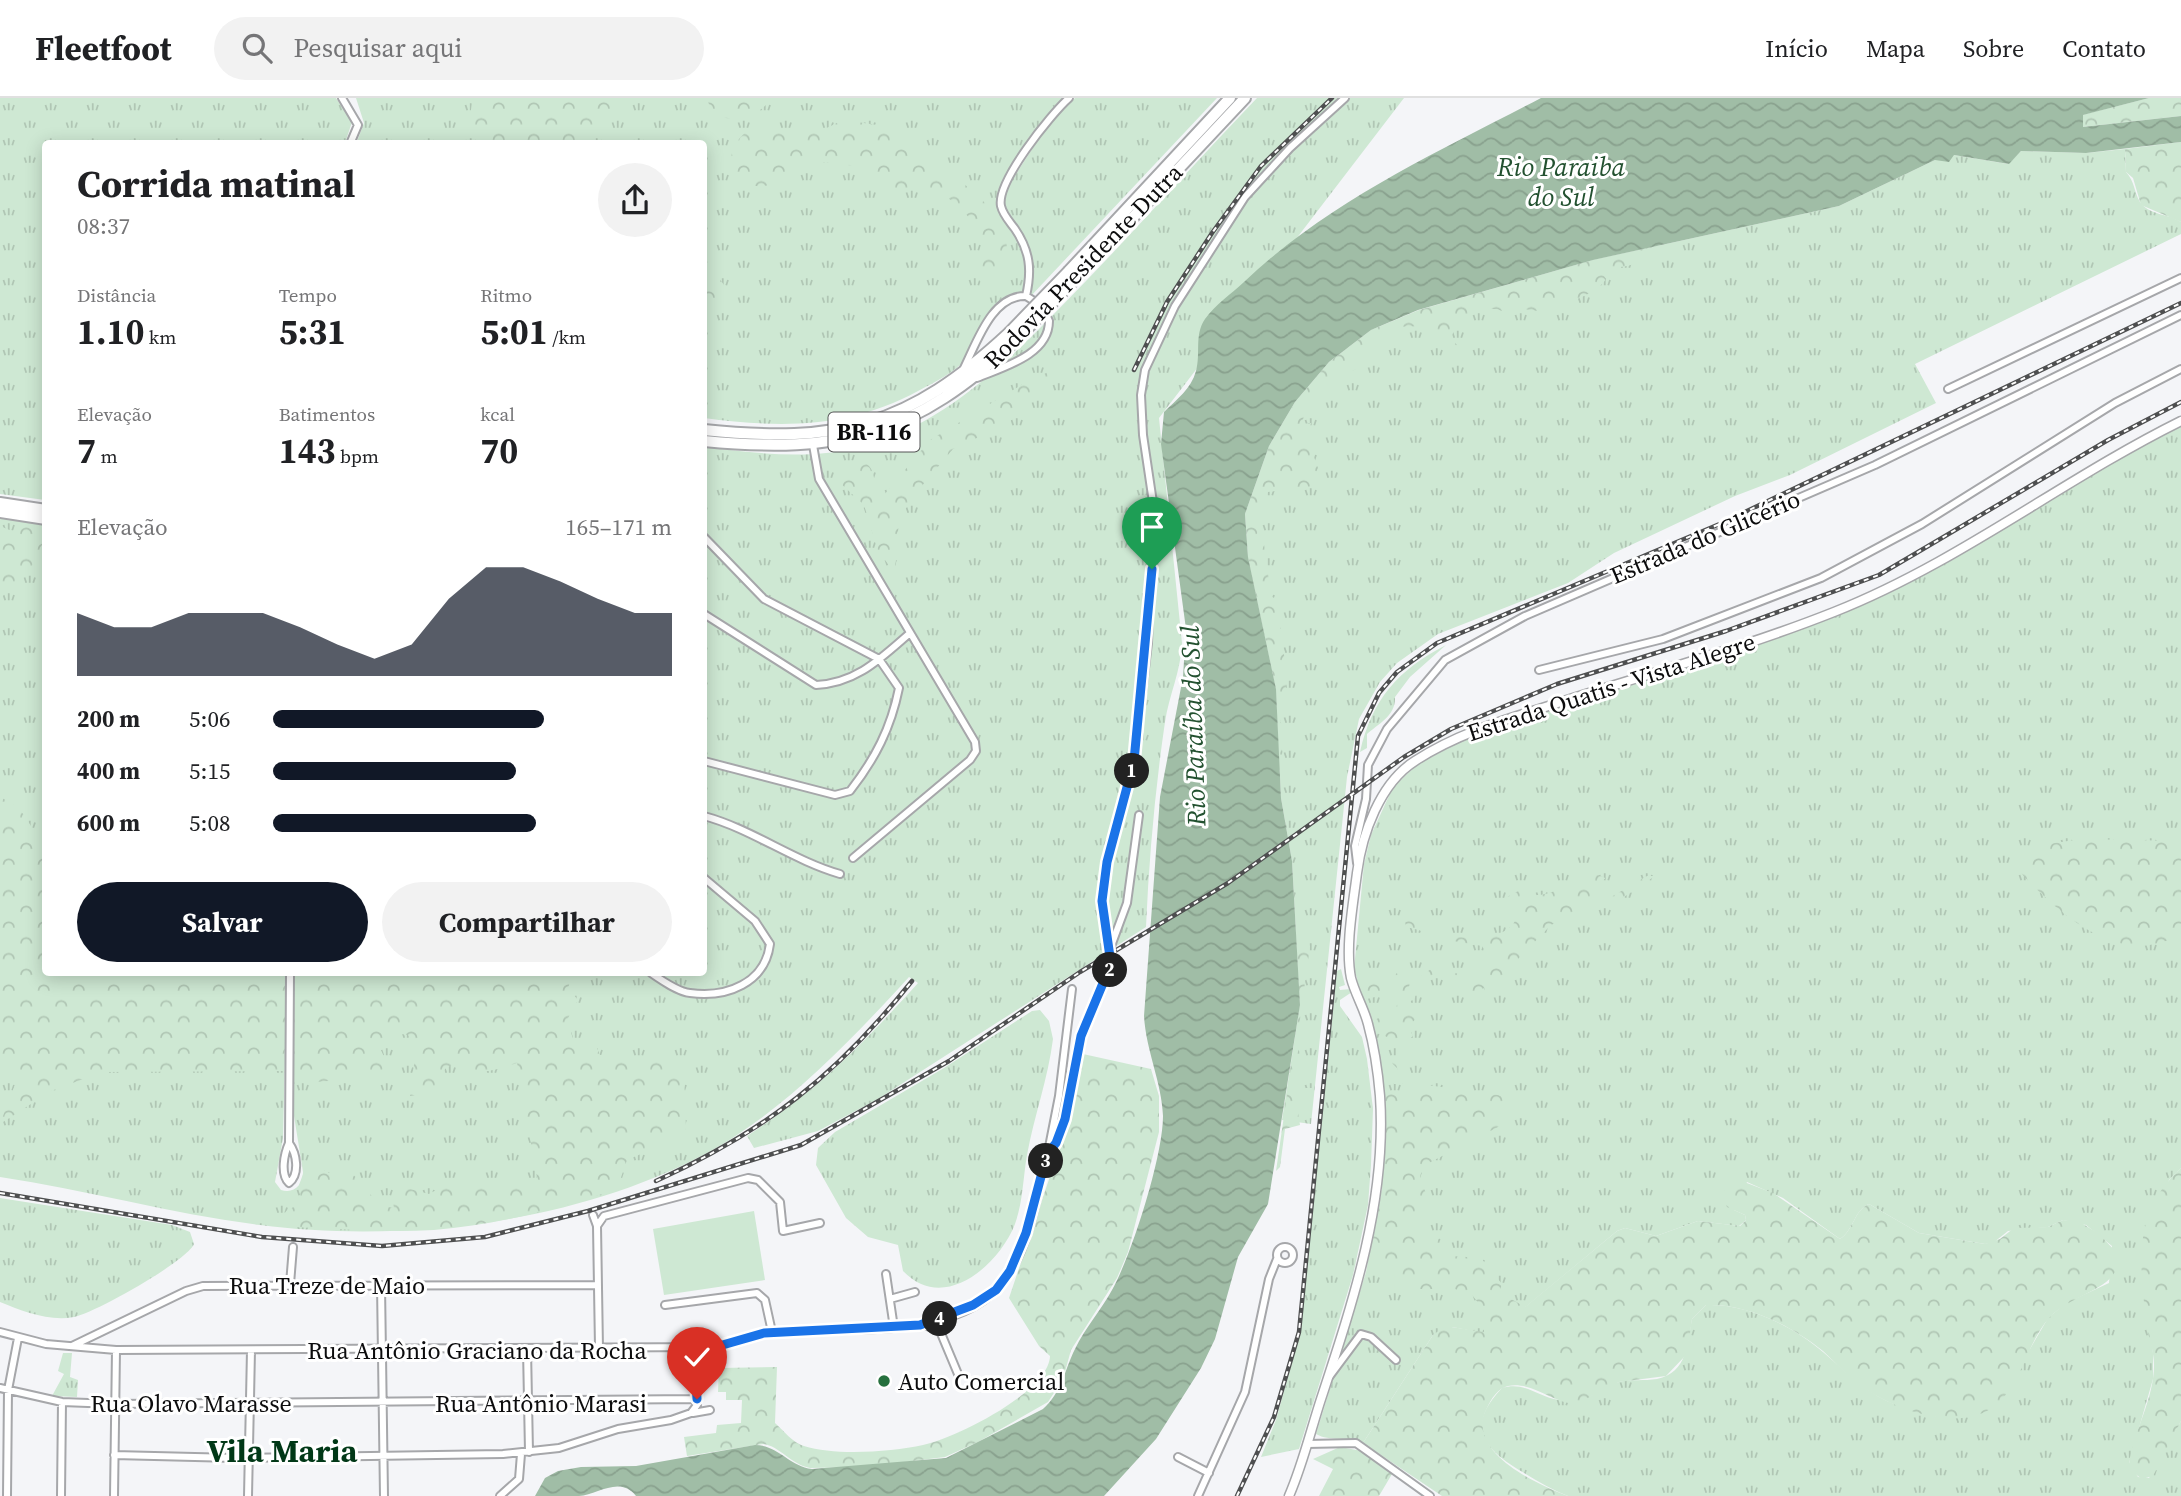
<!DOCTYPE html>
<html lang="pt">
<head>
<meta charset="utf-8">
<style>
  :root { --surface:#fff; --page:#f2f2f2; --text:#202124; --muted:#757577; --line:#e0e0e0; --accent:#111827 }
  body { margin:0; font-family:"Source Serif 4",serif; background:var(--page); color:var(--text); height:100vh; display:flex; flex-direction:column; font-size:26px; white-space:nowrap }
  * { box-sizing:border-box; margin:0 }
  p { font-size:23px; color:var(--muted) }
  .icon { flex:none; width:38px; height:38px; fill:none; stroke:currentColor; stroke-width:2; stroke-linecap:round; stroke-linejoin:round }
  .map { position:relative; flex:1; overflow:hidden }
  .drawer { position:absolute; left:42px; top:42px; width:665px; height:836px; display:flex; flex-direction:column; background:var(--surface); border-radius:7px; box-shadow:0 4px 18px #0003 }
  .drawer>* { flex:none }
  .pin { position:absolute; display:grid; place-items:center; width:60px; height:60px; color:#fff; margin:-72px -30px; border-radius:50% 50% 50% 0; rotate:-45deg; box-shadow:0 0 7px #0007 }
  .pin .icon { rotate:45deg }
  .km { position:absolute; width:35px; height:35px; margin:-18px; border-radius:50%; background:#222; color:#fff; font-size:19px; line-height:35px; text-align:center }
  .round { display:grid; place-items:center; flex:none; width:74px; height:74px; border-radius:37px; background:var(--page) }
  .headline { display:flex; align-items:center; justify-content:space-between; height:119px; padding:0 35px }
  h1 { font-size:38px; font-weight:700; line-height:52px }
  .stats { display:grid; grid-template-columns:repeat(3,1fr); gap:10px; height:119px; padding:7px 35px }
  .stats div { display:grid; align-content:center }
  .stats b { font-size:35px; font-weight:700 }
  .stats small { font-size:19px; font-weight:400 }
  .stats p { font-size:19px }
  .chart { height:196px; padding:14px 35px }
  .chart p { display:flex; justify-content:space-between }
  .chart svg { width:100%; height:126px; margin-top:7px; fill:var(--accent); opacity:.7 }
  .action { display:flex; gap:14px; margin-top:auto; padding:14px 35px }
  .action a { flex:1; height:80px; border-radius:42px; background:var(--accent); color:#fff; font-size:28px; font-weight:700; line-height:80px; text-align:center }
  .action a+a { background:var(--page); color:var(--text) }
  ul { padding:0 35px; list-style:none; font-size:23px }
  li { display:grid; grid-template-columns:112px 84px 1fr; align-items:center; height:52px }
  li i { height:18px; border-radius:9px; background:var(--accent) }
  header { display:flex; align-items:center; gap:42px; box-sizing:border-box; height:98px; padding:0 35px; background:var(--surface); border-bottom:2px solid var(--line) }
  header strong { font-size:33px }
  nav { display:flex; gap:38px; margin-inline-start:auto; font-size:24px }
  .search { width:490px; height:63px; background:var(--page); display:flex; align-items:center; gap:18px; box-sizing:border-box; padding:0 24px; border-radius:38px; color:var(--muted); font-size:26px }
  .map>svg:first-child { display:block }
</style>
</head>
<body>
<header>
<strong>Fleetfoot</strong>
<div class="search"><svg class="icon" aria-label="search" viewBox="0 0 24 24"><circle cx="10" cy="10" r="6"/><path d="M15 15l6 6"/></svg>Pesquisar aqui</div>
<nav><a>Início</a><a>Mapa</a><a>Sobre</a><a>Contato</a></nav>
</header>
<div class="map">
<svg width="2181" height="1398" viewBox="0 0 2181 1398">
  <defs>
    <pattern id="grass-tufts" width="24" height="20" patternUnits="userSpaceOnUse" patternTransform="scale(1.75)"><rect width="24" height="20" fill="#cee8d3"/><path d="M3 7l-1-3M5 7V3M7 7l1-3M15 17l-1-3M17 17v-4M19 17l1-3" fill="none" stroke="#b0c6b4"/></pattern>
    <pattern id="forest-crowns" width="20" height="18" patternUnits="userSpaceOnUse" patternTransform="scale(1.75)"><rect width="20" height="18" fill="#cee8d3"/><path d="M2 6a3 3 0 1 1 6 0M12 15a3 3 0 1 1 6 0" fill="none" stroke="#b0c6b4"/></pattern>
    <pattern id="water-waves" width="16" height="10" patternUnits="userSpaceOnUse" patternTransform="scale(1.75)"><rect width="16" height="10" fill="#a0bda6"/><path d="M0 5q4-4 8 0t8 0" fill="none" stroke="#89a18e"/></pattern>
  </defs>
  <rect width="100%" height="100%" fill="#f4f5f8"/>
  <path fill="url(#grass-tufts)" d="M0,0h336l16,24 -7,21 -299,1 -1,356 -45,-6z
    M356,0h708c-17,17 -72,87 -66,111 2,9 9,16 14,23 15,21 16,38 13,62 -34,3 -38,42 -58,64 -13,15 -32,24 -49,33 -70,38 -138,37 -214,27v-274h-348l8,-21z
    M1075,0h142l-187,199 -2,-2 4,-29 -29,-59 3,-18 43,-66z
    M1257,0h147l-245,320 23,225c-1,28 -13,52 -17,79 -10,68 -16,137 -19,205l-268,172 -60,32 -64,17 -7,-12c72,-47 114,-90 171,-153l-9,-6c-56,61 -120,129 -193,171 -131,74 -309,96 -456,77 -88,-11 -173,-35 -260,-48v-659l45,5 1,450h241l-4,165 -8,44 6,8c13,4 22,-5 22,-18l-13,-81 4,-118h410v-526c52,6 101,13 153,1 94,-23 164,-100 229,-167 58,-60 113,-123 171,-183z
    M2125,51l1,23c9,10 8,20 14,30 10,14 28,11 41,20v12l-266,130 21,39 -146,72 -55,21 -121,57 -46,30 -130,51 -41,29 -17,19 -21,37 -12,58 -36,347 -29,-4 18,-115 -8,-144 -11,-63 -5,-109 -28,-132 21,-111 102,-116 222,-70 246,-54 96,-46 19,-5 54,9 13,-13 65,2z
    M2181,327v743l-12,12 -25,115 9,58v26l-24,84 9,14 11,1 32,-57v75h-613c-18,-7 -32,-16 -49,-26 -39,-24 -52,-45 -17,-82 23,-7 35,9 57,12 35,5 32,-11 60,-18 12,-3 25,-1 38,-3 31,-7 30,-35 35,-60l14,-14c40,-2 87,21 117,47 21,18 39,37 64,49 16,7 35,11 51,16l92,-68 18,-31 18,-15 43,-20 3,-37 -26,-21 -23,-5 -15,7 -40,4 -15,12 -8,1 -66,-11 -50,-29c-15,6 -15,26 -29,35l-57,-41 -36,-16 -13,28 11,5 1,5 -7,6 -41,-5 -42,15 -31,-8 -8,3 -101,84 -32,18 -32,-6 -19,8 -70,108c-16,-7 -33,-1 -47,-9l50,-162 16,-83 2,-54 -5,-72 -6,-36 -19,-58 10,-105 7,-29 22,-48 25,-23 65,-34 142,-43 220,-75 109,-53 118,-73z
    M1446,547l-36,32 -15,20c1,19 -17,27 -28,37v14l-7,4c12,-53 38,-82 86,-107z
    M1341,871l4,16 -6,2 1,3 11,-1 1,3 -12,8v6l22,31 5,22 6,50 -2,56 -3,40 -15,70 -54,174 -38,8 15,-37 24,-86 37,-363z
    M1040,912l9,11 4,18c-5,40 -19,77 -26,116 -4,23 -4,47 -12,69 -16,41 -71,90 -112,47l-5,-26 -30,-8 -22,-19 -30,-53 2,-17 17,-16 109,-64 88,-57z
    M0,1100l172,27 18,7 4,12c-7,17 -99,69 -120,73 -24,5 -52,-6 -74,-15z
    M63,1255h9l-2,24 8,3 -1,17 -25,-1 12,-22 -6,-3z"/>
  <path fill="url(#forest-crowns)" d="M470,0h166l-47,46 -109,-1 -12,-17 4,-22z
    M706,0h66c-11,17 -39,27 -58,16z
    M2149,0h32v18l-98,11 -1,-12z
    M844,22l33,5 24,10 28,29 32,17 23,21 21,29 2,17 -6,23 -10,10 -9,2 -9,-9c0,-11 8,-20 8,-31 -1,-22 -37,-55 -59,-55 -13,0 -23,6 -36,1 -11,-5 -15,-14 -24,-20 -10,-5 -35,-7 -47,-6 -24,2 -37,29 -63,22 -9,-2 -16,-9 -19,-17 -3,-7 -2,-14 1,-20 15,-36 54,-14 81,-16 10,-1 19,-9 29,-12z
    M2181,44v80l-40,-17 -8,-27 -7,-6 -1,-23z
    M1658,148c-4,19 -41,22 -58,23l6,10c-8,14 -44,29 -59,25l-9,7 -20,-3 -9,6 -12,-5h-22l-20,19 -4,10 6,7v11l-31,-30 -38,1c-1,4 -28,39 -32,42 -3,2 -7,2 -10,3 -23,11 -39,28 -44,52l9,-1 -2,8 4,7 -2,6 4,2 -2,8 6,17 -2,2 8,2 -11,11 -46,6c-10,15 -6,30 -12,45l8,7 7,52 17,11 -13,11 6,11 4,34 5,3 -10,56 8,8 -8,12 6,24 -7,4 -3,-81 -28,-132 -3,-43 24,-68 26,-44 34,-40 42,-32 48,-20 174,-50z
    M704,159l20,28 -3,13 -17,12z
    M1063,267l-4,8 -52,51 -54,25 -38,45 -16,25 -4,54 -17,-22 -14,-46 -25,-23 4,-16 11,-6c21,1 20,17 22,34l8,1 46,-55 93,-56z
    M37,424l8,1c0,32 -19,57 -45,75v-72l12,5z
    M0,699l15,8 9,10 21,33 1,125h241l-3,98 -182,1 -51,19 -51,33 19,-50 -19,-15z
    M2081,741l100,2v95c-13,4 -28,10 -42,10 -45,-1 -89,-42 -118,-73l4,-17 10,-10z
    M1595,776l11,4 -16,11 8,10 8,1 41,-24h8l-34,23 -32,8 -38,18 -34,35 -6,1 2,8 -9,4c-2,12 -4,18 -17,23l-3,-8 -5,3 -1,9 7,9 -16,-2c0,-22 -23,-35 -43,-28 -6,2 -9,5 -16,4l-3,11 5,1 4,-5 -1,8 -8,6 11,13 -10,9 5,10 -9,7 -3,13 8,10 -7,7 1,11h-9l-2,-7 6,-8 -6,-6 6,-11c-6,-14 -9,-16 -24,-19l-3,-12 24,-9 5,-18 -5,-2 -32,8 -7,-21h17l8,7 4,-8h8l14,-18 1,5 -6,14 19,-3 10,-7c14,3 25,2 39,10l15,-12 3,-11 -6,-10 -40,-7 -3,2 -20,-11 -13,-3 -2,-11c10,5 18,11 28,15 21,8 70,13 83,-10l-4,-18 -7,-1 -1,-3 19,-10 3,2 -2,5c10,-1 19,0 29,-4 14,-5 29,-19 43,-18z
    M1296,836l14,12 -13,95 5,24 -6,20 3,3h15l-1,9 -13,1 3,5 -5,10 2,12 -15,4 -5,38 -4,4 24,-166z
    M294,875h303l-27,9 -2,6 10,12 -11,20 9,28 20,-2 4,9 56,3 28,14 2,57 -17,13 -42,18 -10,29c-59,20 -121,36 -183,41 -47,3 -93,-1 -140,-3l-10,-6c-1,-16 10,-10 17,-19l-2,-17 7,-19c8,-2 16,1 21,7l20,-3c18,11 24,36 47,38l-2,-12 7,-10 30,8c21,-13 45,-7 68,-13l12,5 19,-5 10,2 -21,-120c-25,8 -38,14 -62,0l-10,6 -6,22 -29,5 5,-39 -3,-17 -4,-5 -7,-1 -19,6 -3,6 9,19 -15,13 -34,-5 -11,8 -38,3z
    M1083,956l68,15 8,27v36l-31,120 -11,26 -46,72 -8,29 -15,23 -70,40 -33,15 -82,10 -53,1c-20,-4 -30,-22 -47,-24l-76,12 -3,-19 32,-4 1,-8 24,-2 1,-23h-16v-8h-8l1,-24 58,-1 -2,56c9,8 18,20 29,23 31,10 87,6 119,-1 31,-6 126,-53 127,-89l-11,-10 -30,-48 61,-181z
    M1420,986l78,11 8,3 6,9 -14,20 -75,39 -3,11 8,22 -9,18 1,12 -5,8 7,2 9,-5 9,5 12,17 29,2 21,26 -3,8 26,15 92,-76 8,-3 31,8 42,-15 42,5 6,-6 -1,-5 -18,-8 -5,-11 4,-10 13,-6 34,13 67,46c14,-9 14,-29 29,-35l50,29 66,11 15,-5 14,-11 34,-1 15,-7 17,2 19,12 21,22c-3,38 -51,35 -75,67 -20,27 -23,59 -48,81 -33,30 -98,7 -130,-14 -17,-11 -30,-26 -44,-39 -31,-25 -77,-48 -117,-46l-14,14 -5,35 -21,22 -47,6 -43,22c-24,-1 -44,-23 -68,-18 -10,2 -17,13 -21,22 -23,43 49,76 81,88h-126l-79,-53 70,-108 12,-9 39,6v-22l-12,-15 -17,-6h-43l-26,-19 -15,-20 11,-61 1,-88 5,-9 20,-1z
    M2181,1070v253l-28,55 -11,3 -11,-8 -2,-7c5,-34 25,-65 25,-99 0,-15 -6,-28 -8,-43 -6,-60 -14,-109 35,-154z
    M1340,1349l22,4 30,23 -13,22h-60l14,-27 -20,-10z"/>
  <path fill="#cee8d3" d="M754,1113l11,69 -101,15 -11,-66z"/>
  <path fill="url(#water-waves)" d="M1541,0h608l-66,17v12l98,-11v26l-95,11 -65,-2 -12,13 -55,-9 -5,7 -14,-2 -96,46 -246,54 -175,50 -47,20 -42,32 -34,40 -26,44 -24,68 3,43 28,132 5,109 11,63 8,144 -32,199 -30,53 -23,82 -14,29 -45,71 -52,57h-468c-16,-21 -39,-1 -57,0 -14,0 -29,0 -44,0l10,-18 13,-7 23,-4 55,-1 119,-21c23,0 34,21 57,24l134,-11 97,-49c19,-17 21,-38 32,-60 10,-21 26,-39 37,-59 20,-36 51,-134 51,-174 -1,-33 -17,-65 -19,-100l16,-219 23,-120 3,-48 -25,-185 3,-32c13,-13 27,-23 32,-41 5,-18 -2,-36 9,-52 10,-14 26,-25 39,-37 85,-81 194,-130 297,-184z"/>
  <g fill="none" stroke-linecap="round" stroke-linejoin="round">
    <defs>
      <path id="minor" d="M342,0l16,27 -8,19
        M1026,198c6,-26 4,-45 -11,-67 -5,-7 -12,-14 -14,-23 -5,-24 50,-92 68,-108
        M964,270c13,-26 28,-73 62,-72l16,10 7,15c0,34 -46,46 -72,57
        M1948,291l233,-111
        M813,347l6,34 156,263 1,9 -6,9 -117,98
        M704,439l60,62 115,60 20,29c-8,40 -24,71 -49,103l-15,4 -131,-34
        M704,516l112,71c41,-2 65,-27 94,-52
        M1539,572l124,-31 158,-61 101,-54 193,-121 66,-34
        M704,718c48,13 88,44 136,58
        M1357,765l-2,-17 11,-47 2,-34 19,-36 58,-69 80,-44 350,-151 306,-150
        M1110,851l17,-46 12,-88
        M651,875c10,7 27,19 39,20 37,5 75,-10 80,-49l-15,-23 -51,-43
        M289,1045c8,11 11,31 0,40 -9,-9 -5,-29 0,-40l1,-170
        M1048,1054l11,-56 13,-107
        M593,1117l4,11 2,122
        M597,1128l7,-10 144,-38 10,2 22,22 3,29 37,-8
        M1277 1157a8 8 0 1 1 16 0a8 8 0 1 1-16 0Z
        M886,1176l8,54
        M290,1186l3,-37
        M381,1187l3,211
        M890,1201l25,-7
        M665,1207l92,-12 8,7 7,32
        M925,1227l15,6 18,43
        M0,1234l46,12 70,6 594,-3c20,-3 37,-12 57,-14 70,-8 189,12 238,-53 25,-34 32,-85 42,-126l9,-11 8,-24 17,-83 30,-72 -9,-63 5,-39 27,-101 14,-118 2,-61 8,-46 -15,-101 -2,-40 4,-25 30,-64 70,-109 45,-49 55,-50
        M72,1248l114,-55 17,-5 395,-1
        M527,1251l2,103
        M1329,1279l32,-43 10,3 25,23
        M0,1290l62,14 52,2 583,-5
        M693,1315l17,-3
        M1307,1346l49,-1 74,53
        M114,1357l121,3 268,-4 56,-6 59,-19 53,-9 20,-7 6,-8 -4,-57
        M1178,1359l31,16
        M7,1398l1,-106 10,-52
        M61,1398l1,-94
        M114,1398l2,-146
        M248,1398l3,-146
        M500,1398l19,-17 2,-25
        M1198,1398l47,-104 24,-113 8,-20"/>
      <path id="tertiary" d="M1289,1398c14,-32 22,-67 33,-100 32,-97 65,-197 58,-300 -2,-24 -6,-50 -12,-72 -4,-16 -13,-30 -17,-46 -6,-31 2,-73 6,-105 5,-39 23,-90 58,-112 46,-30 97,-43 149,-60 90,-29 182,-54 270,-89 124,-49 228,-132 347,-191"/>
      <path id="motorway" d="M1069,173l161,-173
        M1076,180l169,-180
        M704,332c135,14 204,-3 305,-97
        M704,343c138,13 210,-5 313,-102
        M0,405l46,7
        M0,414l46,7"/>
    </defs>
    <use href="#minor" stroke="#a6a7aa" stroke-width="10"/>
    <use href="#tertiary" stroke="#a6a7aa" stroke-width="11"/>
    <use href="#motorway" stroke="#a6a7aa" stroke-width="14"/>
    <use href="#minor" stroke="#fff" stroke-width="6"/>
    <use href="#tertiary" stroke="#fff" stroke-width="8"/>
    <use href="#motorway" stroke="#fff" stroke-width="10"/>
    <defs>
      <path id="rail" d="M1134,272l33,-68 45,-69 49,-67 71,-68
        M656,1083c111,-51 179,-104 256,-200
        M0,1095l262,44 120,9 103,-9 103,-26 213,-66 148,-84 131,-89 148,-89 176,-126 47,-28 106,-45 169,-53 153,-56 229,-135 73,-38
        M1237,1398l37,-79 25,-85 59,-596 21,-43 18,-21 40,-29 285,-120 459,-220"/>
    </defs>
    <use href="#rail" stroke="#4e4f50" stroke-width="4.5"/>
    <use href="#rail" stroke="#fff" stroke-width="2" stroke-dasharray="5" stroke-linecap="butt"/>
    <defs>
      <path id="motorway-bridge" d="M1009,235l60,-62
        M1017,241l59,-61"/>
    </defs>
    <use href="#motorway-bridge" stroke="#a6a7aa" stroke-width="14" stroke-linecap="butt"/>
    <use href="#motorway-bridge" stroke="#fff" stroke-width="10"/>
  </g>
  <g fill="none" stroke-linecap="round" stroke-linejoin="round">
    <defs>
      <path id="route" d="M697,1301l-3,-51 25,-2 45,-13 156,-8 53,-20 23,-15 14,-19 16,-38 21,-79 9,-11 9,-24 16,-83 30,-72 -9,-63 5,-39 27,-101 18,-192"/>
    </defs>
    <use href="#route" stroke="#fff" stroke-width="14"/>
    <use href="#route" stroke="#1a73e8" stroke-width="9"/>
  </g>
  <circle fill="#26703e" stroke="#fff" stroke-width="2.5" cx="884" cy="1283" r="7"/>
  <g text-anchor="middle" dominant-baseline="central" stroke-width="6" stroke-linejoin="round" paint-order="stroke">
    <rect fill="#fff" stroke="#555556" stroke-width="2" x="828.5" y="314.5" width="91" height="39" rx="5"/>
    <g font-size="23" font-weight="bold" fill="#0c0c0d">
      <text x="874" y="334">BR-116</text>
    </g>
    <g font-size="24" fill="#0c0c0d" stroke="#fff">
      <text transform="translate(1083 168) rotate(-46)">Rodovia Presidente Dutra</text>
      <text transform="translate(1705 439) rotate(-23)">Estrada do Glicério</text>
      <text transform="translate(1611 589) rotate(-18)">Estrada Quatis - Vista Alegre</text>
      <text x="327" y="1187">Rua Treze de Maio</text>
      <text x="477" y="1252">Rua Antônio Graciano da Rocha</text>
      <text x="191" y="1305">Rua Olavo Marasse</text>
      <text x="541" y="1305">Rua Antônio Marasi</text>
    </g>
    <g font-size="24" fill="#0c0c0d" stroke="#fff" text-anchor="start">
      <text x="898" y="1283">Auto Comercial</text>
    </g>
    <g font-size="26" font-style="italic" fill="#235130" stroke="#fff">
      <text x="1561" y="69">Rio Paraiba<tspan x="1561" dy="30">do Sul</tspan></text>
      <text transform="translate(1193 628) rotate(-92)">Rio Paraíba do Sul</text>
    </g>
    <g font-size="32" font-weight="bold" fill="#013817" stroke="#fff">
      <text x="282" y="1353">Vila Maria</text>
    </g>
  </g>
</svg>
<div class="pin" style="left:1152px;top:471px;background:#1e9e55"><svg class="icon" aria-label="arrive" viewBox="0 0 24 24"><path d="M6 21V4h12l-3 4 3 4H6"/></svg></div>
<div class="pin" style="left:697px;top:1301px;background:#d93025"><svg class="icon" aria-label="check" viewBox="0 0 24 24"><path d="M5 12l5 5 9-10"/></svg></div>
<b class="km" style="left:1132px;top:673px">1</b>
<b class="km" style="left:1110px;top:872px">2</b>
<b class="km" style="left:1046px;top:1063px">3</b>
<b class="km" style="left:940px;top:1221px">4</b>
<section class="drawer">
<div class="headline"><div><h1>Corrida matinal</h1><p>08:37</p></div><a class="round"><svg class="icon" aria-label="share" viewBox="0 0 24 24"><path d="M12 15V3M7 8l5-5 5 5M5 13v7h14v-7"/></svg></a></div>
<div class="stats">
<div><p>Distância</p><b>1.10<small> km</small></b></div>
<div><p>Tempo</p><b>5:31</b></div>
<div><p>Ritmo</p><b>5:01<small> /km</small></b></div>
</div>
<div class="stats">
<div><p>Elevação</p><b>7<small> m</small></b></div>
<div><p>Batimentos</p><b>143<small> bpm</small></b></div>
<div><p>kcal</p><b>70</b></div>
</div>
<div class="chart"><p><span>Elevação</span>165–171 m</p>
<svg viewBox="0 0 160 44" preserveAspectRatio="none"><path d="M0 44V22L10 27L20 27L30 22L40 22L50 22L60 27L70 33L80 38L90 33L100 17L110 6L120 6L130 11L140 17L150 22L160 22V44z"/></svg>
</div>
<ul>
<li><b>200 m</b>5:06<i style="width:68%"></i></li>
<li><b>400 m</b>5:15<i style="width:61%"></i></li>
<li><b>600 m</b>5:08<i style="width:66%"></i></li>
</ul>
<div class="action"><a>Salvar</a><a>Compartilhar</a></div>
</section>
</div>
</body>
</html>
